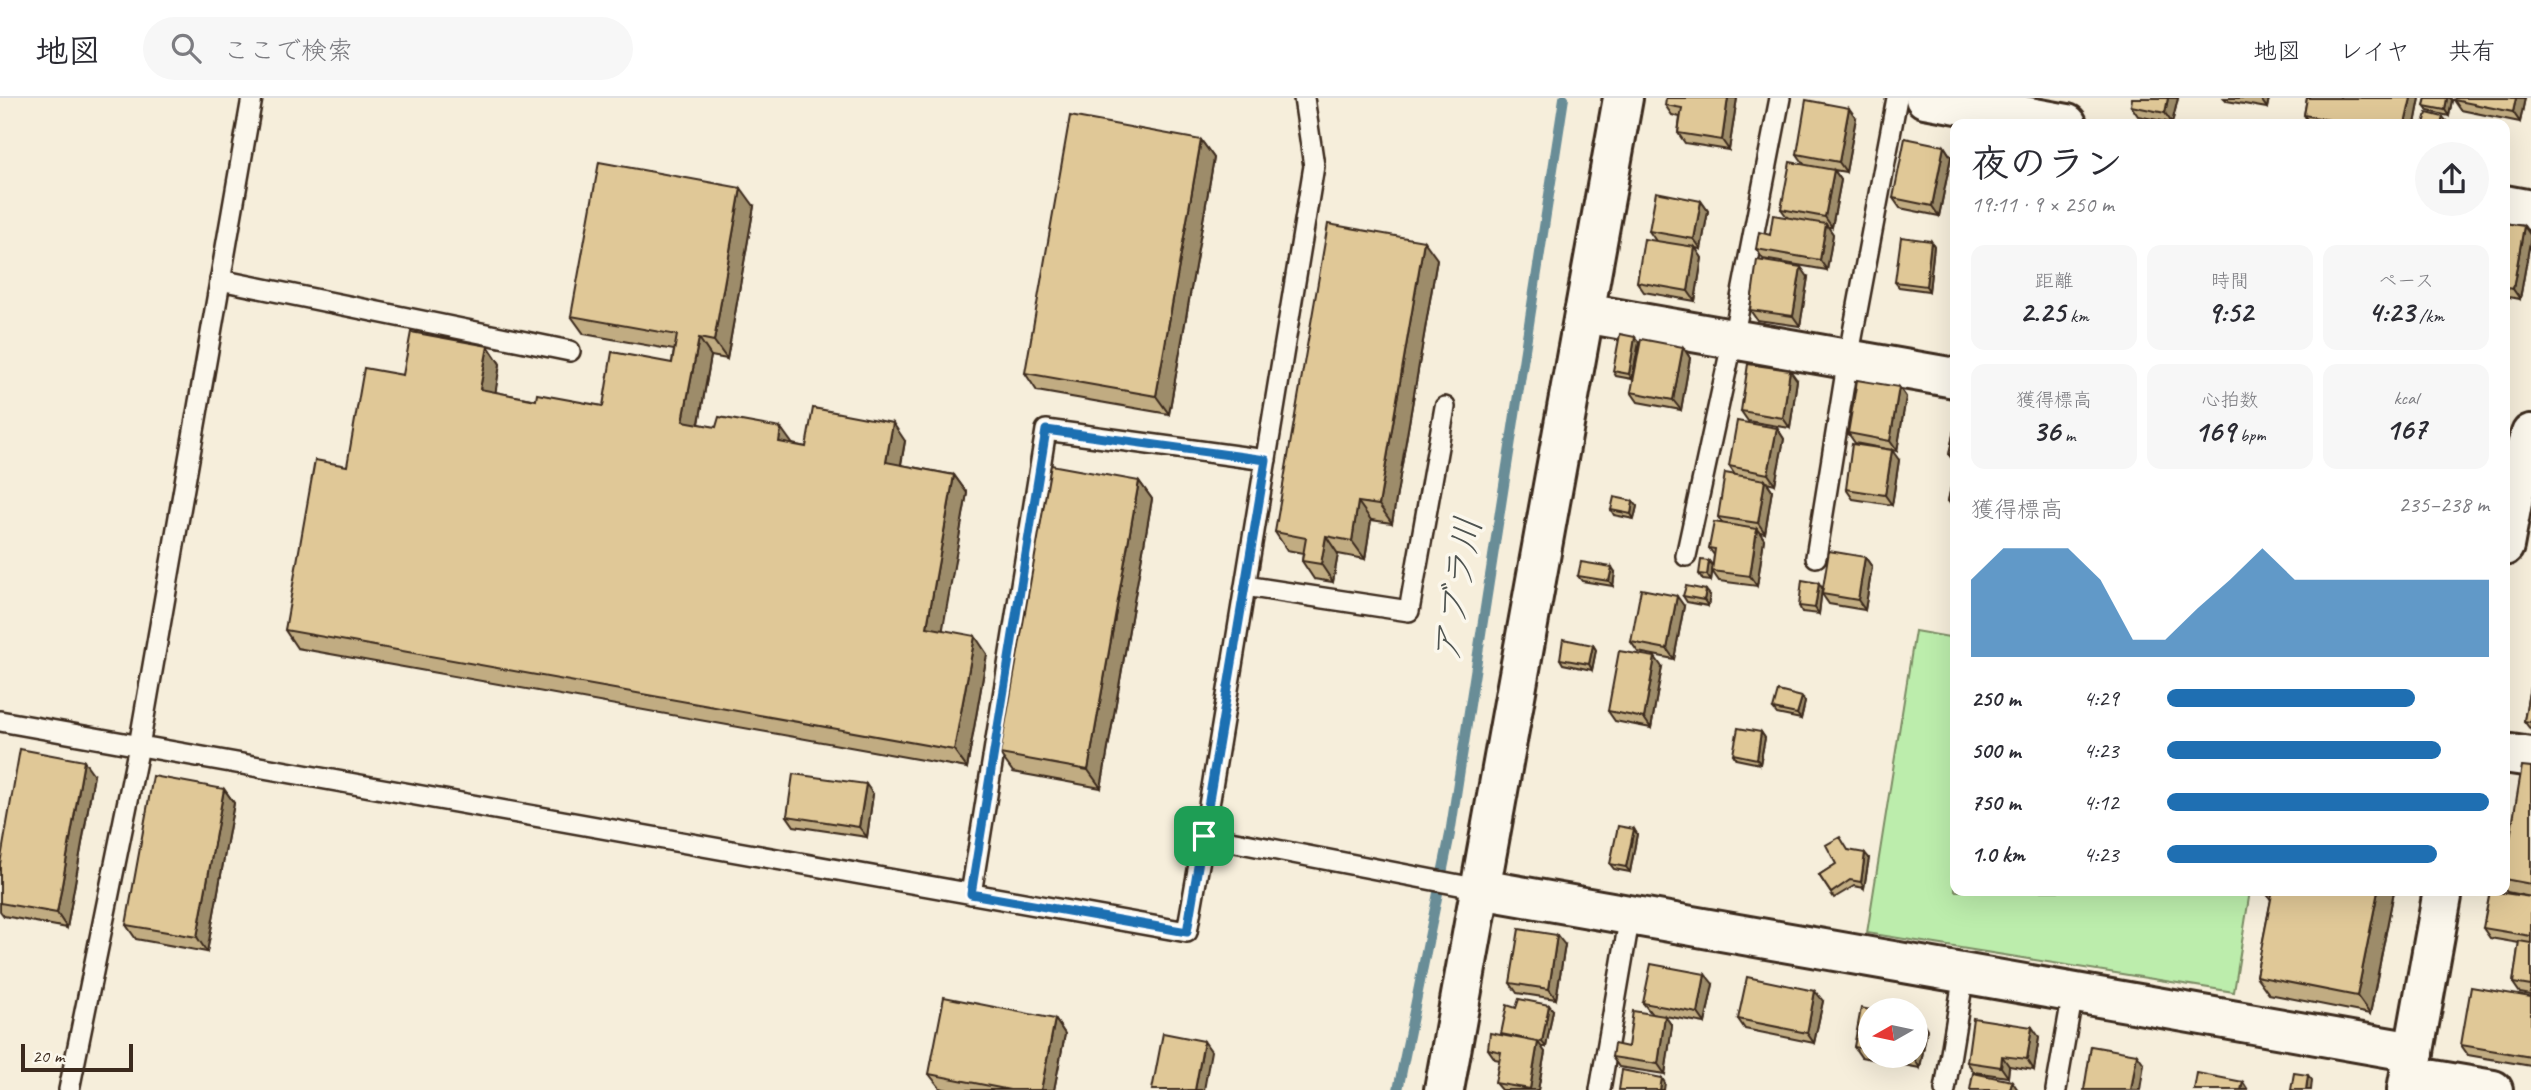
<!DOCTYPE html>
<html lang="ja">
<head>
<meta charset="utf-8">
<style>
  :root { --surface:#fff; --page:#f7f7f7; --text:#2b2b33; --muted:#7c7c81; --line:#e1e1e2; --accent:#1f6fb2 }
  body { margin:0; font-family:Caveat,"Klee One",sans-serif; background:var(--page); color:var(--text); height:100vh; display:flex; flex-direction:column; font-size:26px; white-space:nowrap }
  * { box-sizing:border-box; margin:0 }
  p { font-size:23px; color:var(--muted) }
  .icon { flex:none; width:38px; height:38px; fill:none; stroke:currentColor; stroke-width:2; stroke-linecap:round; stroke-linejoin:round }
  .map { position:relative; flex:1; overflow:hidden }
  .panel { position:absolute; left:1950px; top:21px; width:560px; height:777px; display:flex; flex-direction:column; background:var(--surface); border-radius:14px; box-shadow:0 7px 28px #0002 }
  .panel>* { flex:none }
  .needle { width:46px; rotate:261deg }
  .tools { position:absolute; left:1858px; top:900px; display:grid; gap:14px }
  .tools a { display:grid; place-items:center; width:70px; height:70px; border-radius:50%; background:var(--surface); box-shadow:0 7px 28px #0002; font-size:35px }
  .scale { position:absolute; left:21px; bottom:18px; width:112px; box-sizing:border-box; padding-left:7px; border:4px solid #3b2a1e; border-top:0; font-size:19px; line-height:24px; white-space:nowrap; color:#3b2a1e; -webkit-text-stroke:5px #fbf7ec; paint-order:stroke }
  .pin { position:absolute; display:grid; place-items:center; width:60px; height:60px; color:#fff; margin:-30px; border-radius:14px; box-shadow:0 4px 10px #0006 }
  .round { display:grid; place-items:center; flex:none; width:74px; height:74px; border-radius:37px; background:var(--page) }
  .summary { display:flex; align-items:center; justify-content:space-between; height:119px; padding:0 21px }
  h1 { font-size:38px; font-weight:800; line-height:52px }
  .figures { display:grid; grid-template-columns:repeat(3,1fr); gap:10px; height:119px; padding:7px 21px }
  .figures div { display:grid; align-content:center; border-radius:14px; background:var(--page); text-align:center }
  .figures b { font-size:30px; font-weight:800 }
  .figures small { font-size:19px; font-weight:400 }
  .figures p { font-size:19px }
  .chart { height:196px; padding:14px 21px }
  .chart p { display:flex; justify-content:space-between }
  .chart svg { width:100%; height:126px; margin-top:7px; fill:var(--accent); opacity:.7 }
  ul { padding:0 21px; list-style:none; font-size:23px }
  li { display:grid; grid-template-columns:112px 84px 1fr; align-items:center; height:52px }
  li i { height:18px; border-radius:9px; background:var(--accent) }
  header { display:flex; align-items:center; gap:42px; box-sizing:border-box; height:98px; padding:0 35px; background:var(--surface); border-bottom:2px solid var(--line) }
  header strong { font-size:33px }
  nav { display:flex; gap:38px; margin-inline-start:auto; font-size:24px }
  .search { width:490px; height:63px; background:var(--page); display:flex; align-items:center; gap:18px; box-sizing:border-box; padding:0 24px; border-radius:38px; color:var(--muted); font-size:26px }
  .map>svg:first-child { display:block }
</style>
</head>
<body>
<header>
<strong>地図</strong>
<div class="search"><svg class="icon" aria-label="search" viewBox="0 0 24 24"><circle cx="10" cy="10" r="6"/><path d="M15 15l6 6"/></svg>ここで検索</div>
<nav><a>地図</a><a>レイヤ</a><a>共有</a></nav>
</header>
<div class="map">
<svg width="2531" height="992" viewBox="0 0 2531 992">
  <rect width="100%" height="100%" fill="#f6eedb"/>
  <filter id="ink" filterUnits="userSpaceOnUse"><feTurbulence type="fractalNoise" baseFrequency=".0143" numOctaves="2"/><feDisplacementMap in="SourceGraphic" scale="14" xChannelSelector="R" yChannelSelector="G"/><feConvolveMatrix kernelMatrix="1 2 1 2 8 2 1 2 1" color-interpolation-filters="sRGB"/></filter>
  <g filter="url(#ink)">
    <path fill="#bcedac" stroke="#7c8c65" stroke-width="2" d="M1915,533l40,7v253h295l-16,101 -367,-59z"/>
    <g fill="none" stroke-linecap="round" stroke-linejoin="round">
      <path stroke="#698d97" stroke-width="10" d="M1398,992l52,-256 114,-736"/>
      <defs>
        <path id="lane" d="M220,182l350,71
          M1686,458l47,-217 47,-241
          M1816,459l32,-198 49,-261
          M1245,488l164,25 36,-204
          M0,623l1187,211 17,-96 276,53
          M1204,738l110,-670 -10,-68
          M971,796l75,-464 220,30
          M69,992l70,-344 113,-648
          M1600,992l30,-175
          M1945,992l19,-116
          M2056,992l17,-97"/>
        <path id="street" d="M1925,0l142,26
          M2504,107l27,5
          M1584,215l371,65
          M2504,655l27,4
          M1480,791l934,163
          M2410,978l83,14"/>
        <path id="secondary" d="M2504,448l13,-70 14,-42
          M1444,992l179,-992
          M2407,992l36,-199"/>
      </defs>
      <use href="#lane" stroke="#3b2a1e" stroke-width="24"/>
      <use href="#street" stroke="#3b2a1e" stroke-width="44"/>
      <use href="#secondary" stroke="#3b2a1e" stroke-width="44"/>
      <use href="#lane" stroke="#fbf7ec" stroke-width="19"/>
      <use href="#street" stroke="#fbf7ec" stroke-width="38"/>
      <use href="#secondary" stroke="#fbf7ec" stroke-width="38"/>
    </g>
    <path fill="#c1ac82" stroke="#3b2a1e" stroke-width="2" d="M1737,0l-8,52 -44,-7 -7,-10 2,-16 -8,-2 -7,-10z
      M2178,0l-6,25 -34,-7 -7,-10z
      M2224,0h45l-2,10 -40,-7z
      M2307,0h113l-5,26h-105l-6,-9z
      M2426,0h24l2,2 -3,16 -21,-5 -4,-5z
      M2455,0h70l-5,24 -59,-12 -7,-10z
      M1856,20l-10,54 -12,-2 7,10 -9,47h-4l5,7 -6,36 -64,-11 -7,-10 31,-32 -6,-8 23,-45 -7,-10z
      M1201,42l13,18 -45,256 -132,-23 -12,-18z
      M1944,48l7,11 -12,59 -39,-8 -7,-10z
      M1701,103l7,10 -7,38 -6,-1 7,10 -7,43 -51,-9 -7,-10 19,-41 -7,-10z
      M754,108l-27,153 -16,-3 -12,68 107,23 99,-6 -4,24 53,10 13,18 -25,137 45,24 -20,114 -670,-120 -12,-18 62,-164 56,-91 85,-29 12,18 -5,28 41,8 67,6 69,-43 2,-13 -90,-16 -13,-18z
      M2504,125l20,3 7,10 -11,63 -16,-3z
      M1931,143l3,5 -5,45 -30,-4 -4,-5z
      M1437,161l-45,264 -21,-3 -6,39 -27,-5 -5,28 -19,-3 -12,-18 1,-8 -16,-3 -12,-18z
      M1808,179l-8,49 -43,-6 -7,-10z
      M1639,244l-7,37 -16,-3 -3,-5z
      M1683,249l7,11 -9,52 -43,-8 -7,-10z
      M1797,282l-7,48 -42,-7 -7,-10z
      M1899,289l7,10 -9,54 -42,-8 -7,-10z
      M1955,327v38l-6,-8z
      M1777,330l7,11 -9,45 -8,-2 5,8 -7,43 -5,-1 4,7 -7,47 -38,-5 -7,-10 -1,10 -8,-1 -4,-6 10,-13 4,5 1,-11 -5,-7 14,-24 -5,-7 17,-42 -6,-9z
      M1899,362l-7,45 -39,-6 -7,-10z
      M1955,371v41l-7,-9z
      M1139,383l13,18 -51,289 -88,-16 -13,-18z
      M1633,403l4,5 -3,13 -20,-4 -3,-5z
      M1865,459l7,10 -7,43 -36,-6 -7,-10z
      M1615,474l-2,14 -31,-5 -4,-5z
      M1822,490l-3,26 -17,-2 -3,-6z
      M1710,497l-2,11 -21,-4 -4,-6z
      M1684,508l-10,53 -36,-7 -7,-10z
      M1593,547l3,5 -4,20 -29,-6 -3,-5z
      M1662,569l-11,61 -36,-7 -7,-10z
      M2531,583v49l-7,-9z
      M1802,599l3,5 -4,17 -24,-5 -4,-5z
      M1761,634l4,6 -5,26 -24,-5 -3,-5z
      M2531,669v130l-24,-5 -3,-3v-32l3,-1z
      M94,677l-27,153 -63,-12 -4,-5v-47z
      M224,691l10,14 -27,149 -71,-13 -10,-14z
      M873,696l-6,43 -73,-11 -7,-10z
      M1634,731l3,5 -7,38 -16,-3 -4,-5z
      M1848,752l21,8 -5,30 -10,-2 -20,12 -15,-23 17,-11z
      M2394,793l-24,123 -101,-20 -13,-18 15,-76 -5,-7z
      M2531,799v98l-11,-2 -7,-10 6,-40 -29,-5 -7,-10z
      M1565,847l-9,54 -39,-6 -7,-10z
      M1713,886l-8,39 -40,-7 7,10 -7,48 -46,-7 -7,-10 16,-10 23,-34 -8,-10z
      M2531,899v69l-63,-11 -7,-10z
      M1823,903l-9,42 -69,-14 -7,-10z
      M1516,910l37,2 -7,37h-5l4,5 -7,38h-37l-6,-7 5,-23 -5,-1 -7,-10 14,-14 -1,-1z
      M1871,912v45h45l11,-26 -7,39 -59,-11 -7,-10z
      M1055,921l10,15 -11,56h-106l-8,-2 -11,-14z
      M2039,939l-5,33 -25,-4 -1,11 -34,-5 -7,-10z"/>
    <path fill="#9d8c6a" stroke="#3b2a1e" stroke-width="2" d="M1728,0h9l-8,52 -7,-10z
      M2168,0h10l-6,25 -7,-10z
      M2260,0h9l-2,10z
      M2411,0h9l-5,26h-10z
      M2447,0h3l2,2 -3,16 -4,-6z
      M2516,0h9l-5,24 -7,-10z
      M1849,10l7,10 -10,54 -7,-10z
      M2443,19l4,5 -1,2h-5z
      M1201,42l13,18 -45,256 -13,-18z
      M1944,48l7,11 -12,59 -7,-10z
      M1834,72l7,10 -9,47 -7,-10z
      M741,90l13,18 -27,153 -13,-18z
      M1701,103l7,10 -7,38 -7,-10z
      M1826,126l7,10 -6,36 -7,-10z
      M2524,128l7,10 -11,63 -7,-10z
      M1424,143l13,18 -45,264 -13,-18z
      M1931,143l3,5 -5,45 -3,-5z
      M1695,149l7,11 -7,43 -7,-10z
      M1801,169l7,10 -8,49 -7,-10z
      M1635,239l4,5 -7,37 -3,-5z
      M699,240l12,18 -15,83 -13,-18z
      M488,248l12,18 -7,44 -13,-19z
      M1683,249l7,11 -9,52 -8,-10z
      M1790,272l7,10 -7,48 -7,-10z
      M1899,289l7,10 -9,54 -7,-10z
      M893,325l12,18 -7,39 -12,-18z
      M781,330l13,18 -15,-4z
      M1777,330l7,11 -9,45 -7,-10z
      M1892,352l7,10 -7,45 -7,-10z
      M954,377l13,18 -27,152 -13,-18z
      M1765,382l7,10 -7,43 -7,-10z
      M1139,383l13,18 -51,289 -13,-18z
      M1633,403l4,5 -3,13 -3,-5z
      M1358,404l13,18 -6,39 -13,-18z
      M1757,431l7,10 -7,47 -7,-10z
      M1326,438l12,18 -5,28 -12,-18z
      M1865,459l7,10 -7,43 -7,-10z
      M1709,463l4,5 -2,15 -4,-6z
      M1612,469l3,5 -2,14 -4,-5z
      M1819,485l3,5 -3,26 -4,-6z
      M1706,492l4,5 -2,11 -4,-6z
      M1677,498l7,10 -10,53 -7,-10z
      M975,538l12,18 -20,114 -13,-18z
      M1593,547l3,5 -4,20 -3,-6z
      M1655,559l7,10 -11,61 -7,-10z
      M1802,599l3,5 -4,17 -4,-5z
      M1761,634l4,6 -5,26 -3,-5z
      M84,663l10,14 -27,153 -10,-15z
      M866,686l7,10 -6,43 -8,-10z
      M224,691l10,14 -27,149 -10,-15z
      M1634,731l3,5 -7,38 -4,-5z
      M1865,755l4,5 -5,30 -3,-6z
      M2378,793h16l-24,123 -13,-18z
      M1557,837l8,10 -9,54 -7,-10z
      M1705,876l8,10 -8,39 -7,-10z
      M1815,893l8,10 -9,42 -7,-10z
      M1549,907l4,5 -7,37 -4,-5z
      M1665,918l7,10 -7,48 -7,-10z
      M1920,920l7,11 -7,39 -7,-11 1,-2h2v-14z
      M1055,921l10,15 -11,56h-13z
      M2032,929l7,10 -5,33 -7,-11z
      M1204,943l7,10 -7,39h-9z
      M1538,944l7,10 -7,38h-7l-1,-1z
      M2137,956l7,10 -4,26h-9z
      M2002,958l7,10 -1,11 -7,-10z
      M2308,977l4,5 -1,10h-5z
      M1662,980l3,5 -1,7h-4z
      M2012,983l6,9h-8z
      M2243,984l5,8h-7z"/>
    <path fill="#e0c897" stroke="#3b2a1e" stroke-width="2" d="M1666,0h62l-6,42 -44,-7 4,-25 -17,-3z
      M2132,0h36l-3,15 -34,-7z
      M2307,0h104l-6,26h-55l-46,-9z
      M2426,0h21l-2,12 -21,-4z
      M2455,0h61l-3,14 -59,-12z
      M1806,2l43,8 -10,54 -42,-8z
      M2427,15l16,4 -2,7h-17z
      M1070,18l131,24 -45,256 -131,-23z
      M1905,40l39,8 -12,60 -39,-8z
      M599,64l142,26 -27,153 -15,-3 -16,83 33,6 3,-10 62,11 -2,14 27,5 7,-39 80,15 -7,39 68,13 -27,152 48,9 -21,114 -669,-120 30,-170 32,6 17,-98 39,7 8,-43 77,14 -8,43 56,11 1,-6 66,12 9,-54 60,11 5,-28 -106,-19z
      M1790,64l44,8 -9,47 -44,-8z
      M1656,94l45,9 -7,38 -45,-8z
      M1773,117l53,9 -6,36 -64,-11 3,-17 11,3z
      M2504,125l20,3 -11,63 -9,-2z
      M1328,126l96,17 -45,264 -21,-3 -6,39 -26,-5 -5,28 -19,-3 4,-23 -31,-6z
      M1901,139l30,4 -5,45 -31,-4z
      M1644,141l51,8 -7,44 -51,-9z
      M1757,162l44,7 -8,49 -43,-6z
      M1620,236l15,3 -6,37 -16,-3z
      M1641,241l42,8 -10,53 -42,-8z
      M1748,266l42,6 -7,48 -42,-7z
      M1857,282l42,7 -9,54 -42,-8z
      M1737,323l40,7 -9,46 -39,-8z
      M1955,327v31l-6,-1z
      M1852,346l40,6 -7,45 -39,-6z
      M1051,367l88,16 -51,289 -88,-16z
      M1955,371v33l-7,-1z
      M1725,375l40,7 -7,43 -40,-6z
      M1614,399l19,4 -2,13 -20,-4z
      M1714,424l43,7 -7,47 -38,-5 3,-22 -6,-1z
      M1829,453l36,6 -7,43 -36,-6z
      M1701,462l8,1 -2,14 -8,-1z
      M1581,464l31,5 -3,14 -31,-5z
      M1802,482l17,3 -4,25 -16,-2z
      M1686,488l20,4 -2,10 -21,-4z
      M1641,491l36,7 -10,53 -36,-7z
      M1563,541l30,6 -4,19 -29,-5z
      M1619,553l36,6 -11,61 -36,-7z
      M2531,583v41l-7,-1z
      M1778,593l24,6 -5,17 -24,-5z
      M1738,630l23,4 -4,27 -24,-5z
      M20,651l64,12 -27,152 -57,-10v-39z
      M2522,668l9,1v117l-27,-5v-22l3,-1z
      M793,676l73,10 -7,43 -72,-11z
      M153,678l71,13 -27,148 -71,-12z
      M1618,728l16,3 -8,38 -16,-3z
      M1840,739l8,13 17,3 -4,29 -11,-2 -19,13 -12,-18 17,-11 -10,-19z
      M2266,793h112l-21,105 -101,-20 16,-82 -6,-1z
      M2490,793l41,6v39l-48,-8z
      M1519,831l38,6 -8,54 -39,-6z
      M2519,843l12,2v43l-18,-3z
      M1651,866l54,10 -7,39 -55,-10z
      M1747,879l68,14 -8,42 -69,-14z
      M2471,889l60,10v60l-70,-12z
      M944,899l111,22 -14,71h-31l-81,-16z
      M1519,901l30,6 -7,37 -41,-8 6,-29 9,3z
      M1861,910l10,2v40l-17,-3z
      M1633,913l32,5 -7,48 -46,-7 2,-13 14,3z
      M1916,920h4l-4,23z
      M1973,920l59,9 -5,32 -25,-3 -1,11 -34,-5z
      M1163,935l41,8 -9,49h-43z
      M1490,935l48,9 -8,47 -35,-6 6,-31 -13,-3z
      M2091,948l46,8 -6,36h-47z
      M1622,972l40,8 -2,12h-41z
      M1973,975l39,8 -2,9h-40z
      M2197,975l46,9 -2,8h-47z
      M2294,975l14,2 -2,15h-15z"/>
  </g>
  <g fill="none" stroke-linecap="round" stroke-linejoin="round" filter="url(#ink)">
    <defs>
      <path id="route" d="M1046,332l220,30 -79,472 -216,-38z"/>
    </defs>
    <use href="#route" stroke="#fff" stroke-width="14"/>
    <use href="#route" stroke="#1f6fb2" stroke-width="9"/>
  </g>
  <g text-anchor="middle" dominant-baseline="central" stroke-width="7" stroke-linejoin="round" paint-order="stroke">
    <g font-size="37" font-style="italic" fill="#4e5350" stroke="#fbf7ec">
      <text transform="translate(1457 492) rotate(-81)">アブラ川</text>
    </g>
  </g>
</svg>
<div class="tools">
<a><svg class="needle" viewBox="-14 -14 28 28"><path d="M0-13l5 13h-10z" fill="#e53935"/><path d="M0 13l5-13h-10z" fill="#7c7c81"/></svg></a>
</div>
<div class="scale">20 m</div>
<div class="pin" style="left:1204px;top:738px;background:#1e9e55"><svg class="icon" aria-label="arrive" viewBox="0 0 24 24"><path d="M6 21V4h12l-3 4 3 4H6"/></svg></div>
<section class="panel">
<div class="summary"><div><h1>夜のラン</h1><p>19:11 · 9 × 250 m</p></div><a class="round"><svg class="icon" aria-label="share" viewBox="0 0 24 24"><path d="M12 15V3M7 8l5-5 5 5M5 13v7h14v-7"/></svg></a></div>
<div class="figures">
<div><p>距離</p><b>2.25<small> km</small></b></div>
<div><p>時間</p><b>9:52</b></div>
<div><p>ペース</p><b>4:23<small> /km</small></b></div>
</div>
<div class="figures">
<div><p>獲得標高</p><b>36<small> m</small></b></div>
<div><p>心拍数</p><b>169<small> bpm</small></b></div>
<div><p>kcal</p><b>167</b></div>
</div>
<div class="chart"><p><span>獲得標高</span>235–238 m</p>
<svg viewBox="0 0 160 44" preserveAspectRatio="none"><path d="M0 44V17L10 6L20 6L30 6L40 17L50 38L60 38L70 27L80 17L90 6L100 17L110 17L120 17L130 17L140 17L150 17L160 17V44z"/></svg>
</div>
<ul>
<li><b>250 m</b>4:29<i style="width:77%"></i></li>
<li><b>500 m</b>4:23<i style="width:85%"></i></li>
<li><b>750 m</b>4:12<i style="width:100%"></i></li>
<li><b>1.0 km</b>4:23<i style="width:84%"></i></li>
</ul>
</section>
</div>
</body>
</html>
